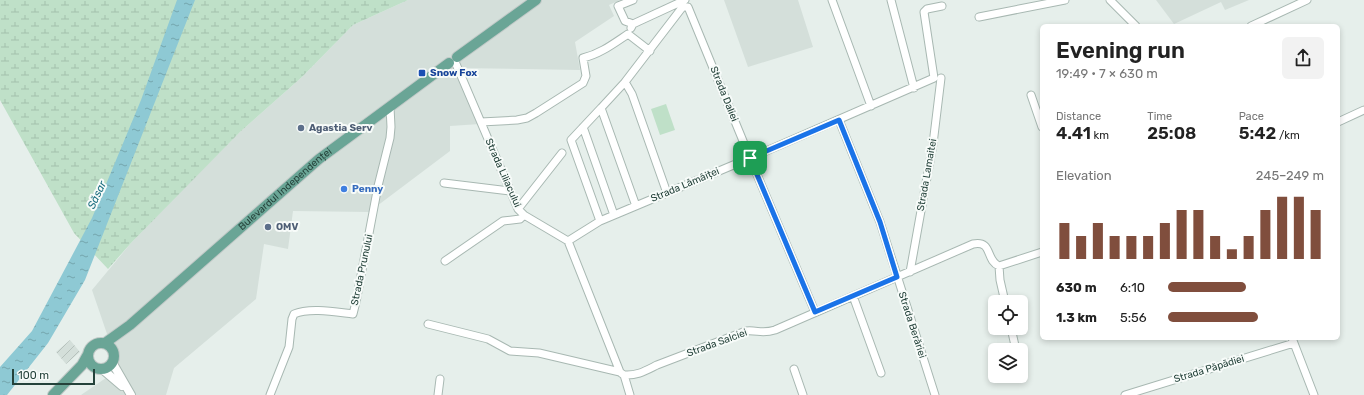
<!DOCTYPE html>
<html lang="en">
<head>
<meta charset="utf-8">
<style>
  :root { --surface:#fff; --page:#f2f2f2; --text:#222; --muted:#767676; --accent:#804e3d }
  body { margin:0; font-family:Rubik,sans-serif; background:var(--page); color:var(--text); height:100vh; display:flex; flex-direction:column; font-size:15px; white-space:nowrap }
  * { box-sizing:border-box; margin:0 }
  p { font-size:13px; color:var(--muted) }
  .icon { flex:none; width:22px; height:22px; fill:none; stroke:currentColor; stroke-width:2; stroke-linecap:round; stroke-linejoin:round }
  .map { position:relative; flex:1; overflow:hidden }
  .side { position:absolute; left:1040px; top:24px; width:300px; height:316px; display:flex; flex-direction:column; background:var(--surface); border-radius:6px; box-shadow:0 2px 6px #0003 }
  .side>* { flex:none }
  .buttons { position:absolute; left:988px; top:295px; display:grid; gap:8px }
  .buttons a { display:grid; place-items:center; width:40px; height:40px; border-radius:6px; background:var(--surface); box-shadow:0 2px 6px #0003; font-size:20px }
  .scale { position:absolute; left:12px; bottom:10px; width:83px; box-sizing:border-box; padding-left:4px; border:2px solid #24423a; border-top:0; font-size:11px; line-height:14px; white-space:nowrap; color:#24423a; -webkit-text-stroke:3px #f7fbf9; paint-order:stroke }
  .pin { position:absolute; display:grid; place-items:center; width:34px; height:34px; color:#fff; margin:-17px; border-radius:8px; box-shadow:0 2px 6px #0006 }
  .round { display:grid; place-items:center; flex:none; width:42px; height:42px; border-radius:6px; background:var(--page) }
  .summary { display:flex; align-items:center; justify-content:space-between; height:68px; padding:0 16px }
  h1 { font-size:22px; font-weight:600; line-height:30px }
  .stats { display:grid; grid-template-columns:repeat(3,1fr); gap:6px; height:68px; padding:4px 16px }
  .stats div { display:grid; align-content:center }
  .stats b { font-size:17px; font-weight:600 }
  .stats small { font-size:11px; font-weight:400 }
  .stats p { font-size:11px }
  .chart { height:112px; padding:8px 16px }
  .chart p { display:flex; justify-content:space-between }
  .chart svg { width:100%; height:72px; margin-top:4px; stroke:var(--accent); stroke-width:6 }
  ul { padding:0 16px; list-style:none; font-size:13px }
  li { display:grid; grid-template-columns:64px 48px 1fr; align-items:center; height:30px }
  li i { height:10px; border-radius:5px; background:var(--accent) }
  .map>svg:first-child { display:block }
</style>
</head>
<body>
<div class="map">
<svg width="1364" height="395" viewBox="0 0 1364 395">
  <defs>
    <pattern id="industrial-furrows" width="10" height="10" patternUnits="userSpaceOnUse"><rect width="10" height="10" fill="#d4dfda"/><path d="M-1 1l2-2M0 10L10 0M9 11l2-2" fill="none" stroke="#b6c1bc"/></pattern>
    <pattern id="wetland-marsh" width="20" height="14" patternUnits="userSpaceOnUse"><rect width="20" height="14" fill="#bfe0c8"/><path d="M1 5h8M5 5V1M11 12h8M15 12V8" fill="none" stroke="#a4c1ad"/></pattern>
    <pattern id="water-ripples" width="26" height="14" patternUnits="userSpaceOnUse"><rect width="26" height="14" fill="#8ec9d4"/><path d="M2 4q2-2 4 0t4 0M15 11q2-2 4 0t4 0" fill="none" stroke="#74a5ad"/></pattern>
  </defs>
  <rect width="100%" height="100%" fill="#e6efeb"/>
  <path fill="#d4dfda" d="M408,0h212l-11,5 5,11 -39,26 5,28 -124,-2 24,56 -30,2v25l-81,61 -76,-1 -5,38 -24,-5 -8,55 -82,69 -8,27h-85l38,-26 -27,-79 39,-47 62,-64 47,-47 62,-55 51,-52z
    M724,0h74l15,47 -65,20z
    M1156,0h93l-24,10 -4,-8 -47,22z"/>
  <path fill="url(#industrial-furrows)" d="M70,340l10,12 -14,12 -10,-12z"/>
  <path fill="#bfe0c8" d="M666,104l9,26 -15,5 -9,-26z"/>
  <path fill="url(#wetland-marsh)" d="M0,0h408l-55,25 -51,52 -62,55 -109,111 -23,26 -34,-36 -74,-133z"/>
  <path fill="url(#water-ripples)" d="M177,0h18l-110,280 -37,63 -41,52h-7v-28l32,-36 60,-113 49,-118z"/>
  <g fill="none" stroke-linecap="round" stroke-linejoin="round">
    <defs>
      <path id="minor" d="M832,0l39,106
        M891,0l23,88
        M1110,0l26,26
        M979,17l86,-17
        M633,24l52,-24
        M1251,26l56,-26
        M631,28l2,-4 -8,-3 -7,-15 15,-6
        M625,82l7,12 35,99
        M1031,95l11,32
        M839,120l41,102 55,173
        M481,122l36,-2 10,-2 9,-5 47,-30 3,-7 -3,-18c17,-4 30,-14 45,-24l22,17
        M1338,122l26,-12
        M583,127l31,88
        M444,183l66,8
        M636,206l-35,-98 24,-26 56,-73 2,-2h5l62,151 65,154
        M518,209l44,-56
        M600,221l-29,-81 30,-32
        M568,241l32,-20 150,-63 184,-80 -10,-66 3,-3 15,-3
        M445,261l58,-40 17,-2 4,-4
        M910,272l23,-128 8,-66
        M853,296l28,77
        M1005,302l-5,-22 -1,-14 43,-14
        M428,324l60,15 22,12 29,2 81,19 -52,-131 -44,-26 -6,-6 -62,-145
        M1011,328l5,22
        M1292,338l22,57
        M794,369l9,26
        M621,373l3,2 6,20
        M624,375c13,1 21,-4 33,-10l89,-34c12,-1 16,3 29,-1l198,-86c20,-4 12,16 26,22
        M270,395l19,-48 3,-28 2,-5c16,-7 42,-2 59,0l3,-12 22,-116 12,-48 1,-11 -1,-20
        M438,395l2,-16
        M1125,395l169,-52"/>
      <path id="tertiary" d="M112,362l19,33
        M102,369l20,17"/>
      <g id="primary">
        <path d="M457,57l79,-57"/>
        <circle cx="101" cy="356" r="13"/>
        <path id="s1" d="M105,343l25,-18 189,-166 130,-96"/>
        <path d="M53,395l29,-30 5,-9"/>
      </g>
    </defs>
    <use href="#minor" stroke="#a8b8b2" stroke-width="9"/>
    <use href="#tertiary" stroke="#a8b8b2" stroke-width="10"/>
    <use href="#primary" stroke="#c2cac8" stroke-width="12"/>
    <use href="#minor" stroke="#fff" stroke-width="7"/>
    <use href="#tertiary" stroke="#fff" stroke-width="8"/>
    <use href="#primary" stroke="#6aa596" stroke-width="10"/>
  </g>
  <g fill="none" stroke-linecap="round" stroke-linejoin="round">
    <defs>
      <path id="route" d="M839,120l41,102 17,55 -82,35 -65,-154z"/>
    </defs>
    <use href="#route" stroke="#fff" stroke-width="8"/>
    <use href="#route" stroke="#1a73e8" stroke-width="5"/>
  </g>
  <rect fill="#1a4fb4" stroke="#f7fbf9" stroke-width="1.5" x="418" y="69" width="8" height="8" rx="2"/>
  <g fill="#5c6f8a" stroke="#f7fbf9" stroke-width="1.5">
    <circle cx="301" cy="128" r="4"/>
    <circle cx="268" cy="227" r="4"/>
  </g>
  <circle fill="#3f7fe0" stroke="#f7fbf9" stroke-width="1.5" cx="344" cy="189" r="4"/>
  <g text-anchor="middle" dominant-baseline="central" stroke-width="4" stroke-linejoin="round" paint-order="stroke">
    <g font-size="10" font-weight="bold" fill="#164399" stroke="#f7fbf9" text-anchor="start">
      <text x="430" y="73">Snow Fox</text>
    </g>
    <g font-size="10" fill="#24423a" stroke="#f7fbf9">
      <text transform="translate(724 94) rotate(68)">Strada Daliei</text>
      <text transform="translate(503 173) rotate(66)">Strada Liliacului</text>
      <text transform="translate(927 175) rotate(-80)">Strada Lamaitei</text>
      <text transform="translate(685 185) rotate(-23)">Strada Lămâiței</text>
      <text stroke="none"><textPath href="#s1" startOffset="237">Bulevardul Independenței</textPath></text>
      <text transform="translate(362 270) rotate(-78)">Strada Prunului</text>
      <text transform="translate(912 325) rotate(72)">Strada Berăriei</text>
      <text transform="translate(717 343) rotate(-20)">Strada Salciei</text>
      <text transform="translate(1209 369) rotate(-17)">Strada Păpădiei</text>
    </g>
    <g font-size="10" font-weight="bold" fill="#4e5e75" stroke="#f7fbf9" text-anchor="start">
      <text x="309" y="128">Agastia Serv</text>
      <text x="276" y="227">OMV</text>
    </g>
    <g font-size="10" font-weight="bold" fill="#366cbe" stroke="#f7fbf9" text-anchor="start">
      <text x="352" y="189">Penny</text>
    </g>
    <g font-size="11" font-style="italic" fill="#1c6f80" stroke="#f7fbf9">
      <text transform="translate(97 195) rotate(-65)">Săsar</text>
    </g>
  </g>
</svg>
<div class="buttons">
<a><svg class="icon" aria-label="locate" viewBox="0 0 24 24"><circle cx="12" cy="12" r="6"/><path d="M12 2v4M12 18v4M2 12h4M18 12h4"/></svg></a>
<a><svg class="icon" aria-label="layers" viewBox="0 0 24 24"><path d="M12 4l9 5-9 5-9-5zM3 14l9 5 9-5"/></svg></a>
</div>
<div class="scale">100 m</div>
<div class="pin" style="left:750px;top:158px;background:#1e9e55"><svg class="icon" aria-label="arrive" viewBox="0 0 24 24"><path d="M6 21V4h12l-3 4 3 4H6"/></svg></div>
<section class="side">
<div class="summary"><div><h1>Evening run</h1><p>19:49 · 7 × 630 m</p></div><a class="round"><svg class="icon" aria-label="share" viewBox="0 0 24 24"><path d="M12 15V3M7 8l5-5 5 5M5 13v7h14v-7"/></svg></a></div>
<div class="stats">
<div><p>Distance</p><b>4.41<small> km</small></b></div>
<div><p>Time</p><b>25:08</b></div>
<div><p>Pace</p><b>5:42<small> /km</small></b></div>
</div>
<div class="chart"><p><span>Elevation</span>245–249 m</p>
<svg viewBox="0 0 160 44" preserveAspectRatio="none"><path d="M5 44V22M15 44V30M25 44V22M35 44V30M45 44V30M55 44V30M65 44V22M75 44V14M85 44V14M95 44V30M105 44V38M115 44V30M125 44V14M135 44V6M145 44V6M155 44V14"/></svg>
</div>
<ul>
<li><b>630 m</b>6:10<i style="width:50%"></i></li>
<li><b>1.3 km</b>5:56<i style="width:58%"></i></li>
</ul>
</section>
</div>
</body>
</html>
